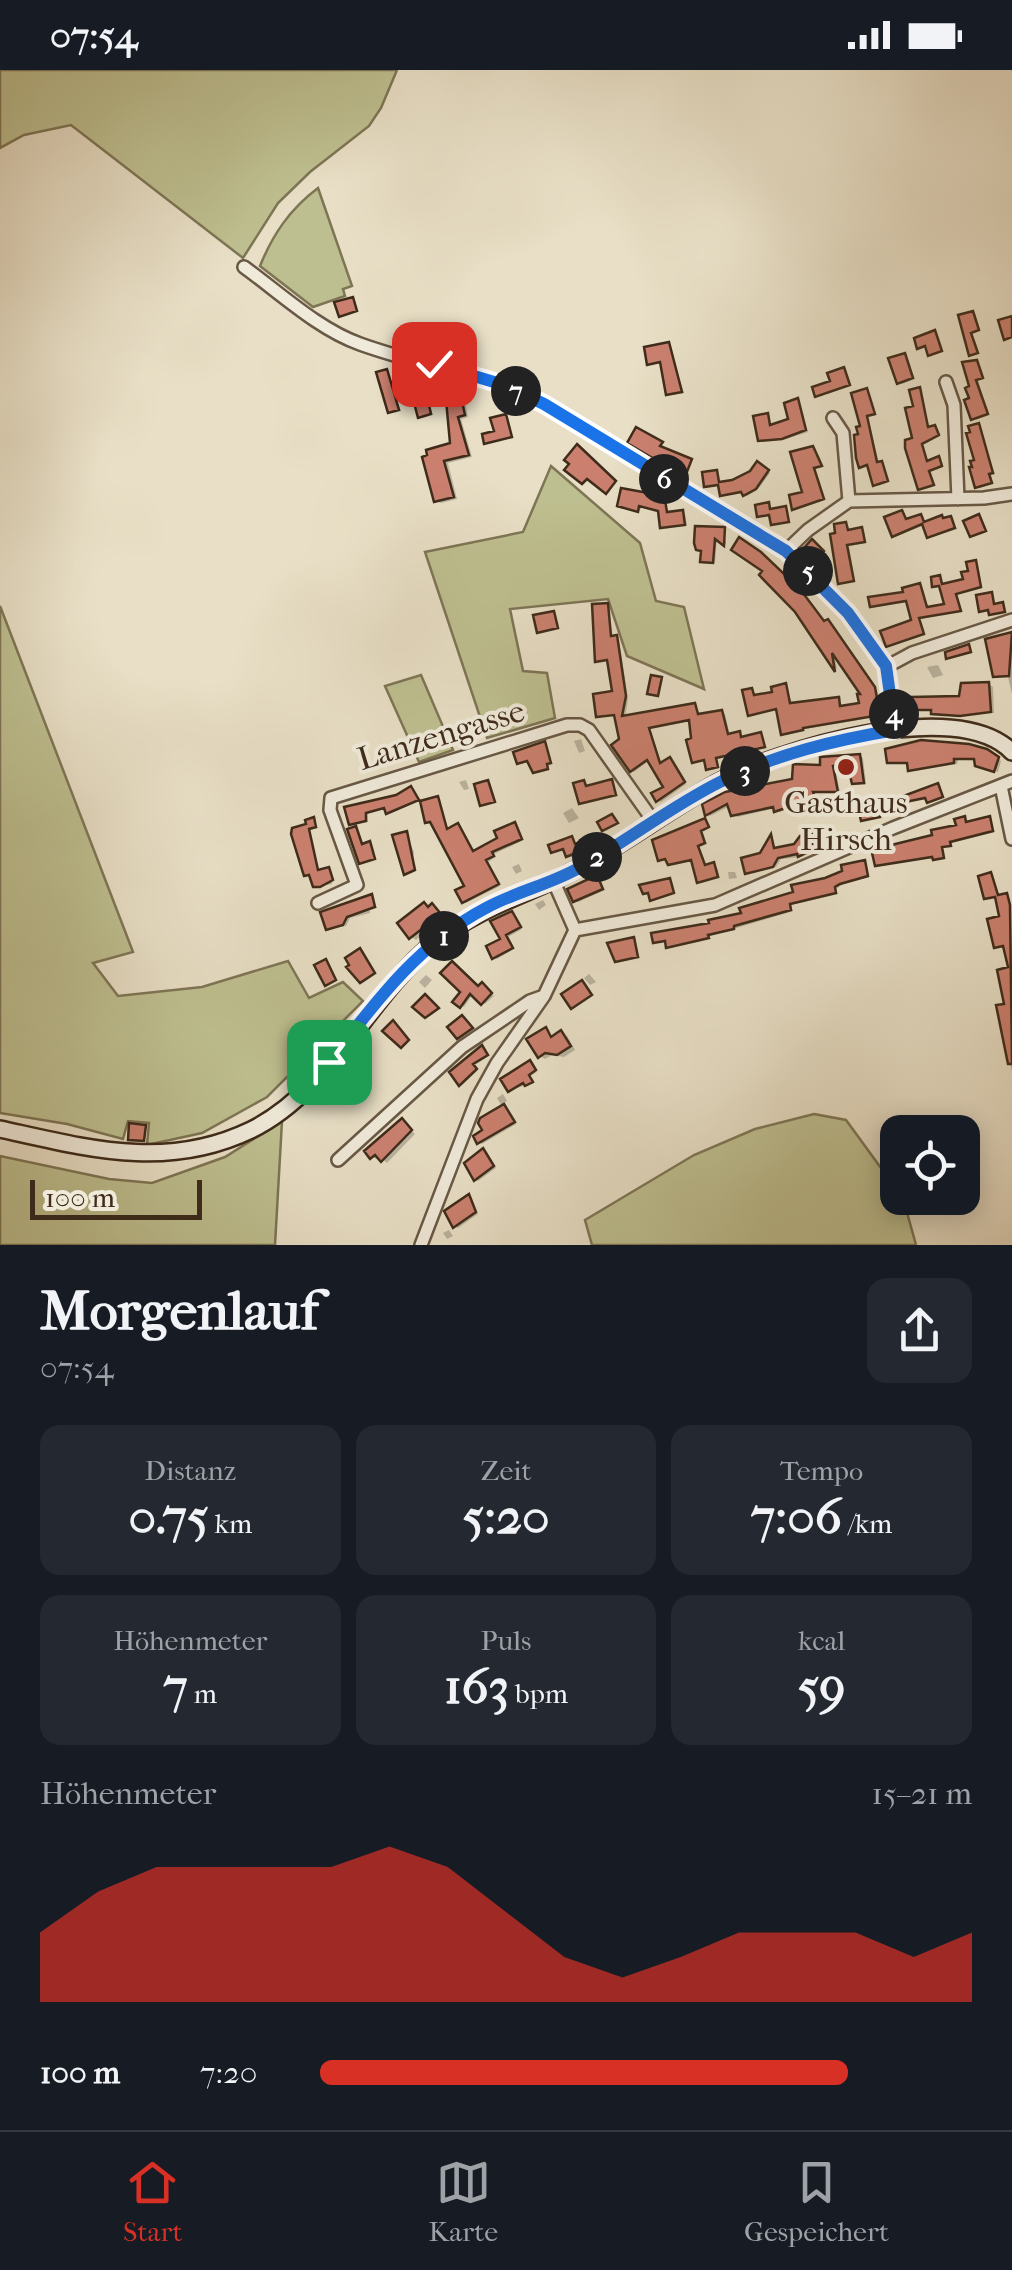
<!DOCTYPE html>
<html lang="de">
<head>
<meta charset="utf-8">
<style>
  :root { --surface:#171b24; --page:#242831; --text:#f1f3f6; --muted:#9ea1a6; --line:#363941; --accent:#d93025 }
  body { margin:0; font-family:"IM FELL French Canon",serif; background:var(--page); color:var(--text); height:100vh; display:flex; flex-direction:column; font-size:38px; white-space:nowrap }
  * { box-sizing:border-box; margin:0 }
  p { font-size:32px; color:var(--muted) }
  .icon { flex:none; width:55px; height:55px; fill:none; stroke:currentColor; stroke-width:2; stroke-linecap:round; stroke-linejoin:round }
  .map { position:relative; height:1175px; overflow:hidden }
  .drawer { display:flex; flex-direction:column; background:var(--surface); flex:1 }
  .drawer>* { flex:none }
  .fabs { position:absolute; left:880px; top:1045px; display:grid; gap:20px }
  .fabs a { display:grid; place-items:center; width:100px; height:100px; border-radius:20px; background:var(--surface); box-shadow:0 5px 25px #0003; font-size:50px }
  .scale { position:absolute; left:30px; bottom:25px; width:172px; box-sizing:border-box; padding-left:10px; border:5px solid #3e2b1a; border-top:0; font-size:28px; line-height:35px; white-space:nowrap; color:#3e2b1a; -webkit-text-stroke:8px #f0eada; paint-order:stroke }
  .pin { position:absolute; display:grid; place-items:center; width:85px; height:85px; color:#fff; margin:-42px; border-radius:20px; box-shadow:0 5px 15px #0006 }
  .km { position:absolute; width:50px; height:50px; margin:-25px; border-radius:50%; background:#222; color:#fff; font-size:28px; line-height:50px; text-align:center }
  .round { display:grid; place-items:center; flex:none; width:105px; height:105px; border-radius:20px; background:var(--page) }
  .summary { display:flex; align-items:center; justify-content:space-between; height:170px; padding:0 40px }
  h1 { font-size:55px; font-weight:800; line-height:75px }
  .figures { display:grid; grid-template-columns:repeat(3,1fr); gap:15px; height:170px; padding:10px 40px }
  .figures div { display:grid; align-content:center; border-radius:20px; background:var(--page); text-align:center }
  .figures b { font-size:50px; font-weight:800 }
  .figures small { font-size:28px; font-weight:400 }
  .figures p { font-size:28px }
  .chart { height:280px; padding:20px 40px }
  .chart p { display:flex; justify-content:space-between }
  .chart svg { width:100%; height:180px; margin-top:10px; fill:var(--accent); opacity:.7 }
  ul { padding:0 40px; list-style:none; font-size:32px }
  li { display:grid; grid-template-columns:160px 120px 1fr; align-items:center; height:75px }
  li i { height:25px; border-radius:12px; background:var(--accent) }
  .status { display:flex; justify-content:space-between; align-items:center; height:70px; padding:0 50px; background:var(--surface); direction:ltr }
  .status svg { height:28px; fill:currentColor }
  .tabs { display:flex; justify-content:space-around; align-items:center; height:140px; border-top:2px solid var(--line); background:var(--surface); font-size:28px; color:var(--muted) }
  .tabs a { display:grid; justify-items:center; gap:5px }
  .tabs .selected { color:var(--accent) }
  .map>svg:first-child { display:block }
</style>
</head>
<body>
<div class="status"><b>07:54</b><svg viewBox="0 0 49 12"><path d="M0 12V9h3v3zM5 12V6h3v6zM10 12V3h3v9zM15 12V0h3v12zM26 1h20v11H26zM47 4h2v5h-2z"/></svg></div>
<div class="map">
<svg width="1012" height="1175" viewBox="0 0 1012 1175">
  <rect width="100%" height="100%" fill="#e8dfc6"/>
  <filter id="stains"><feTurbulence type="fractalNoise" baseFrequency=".002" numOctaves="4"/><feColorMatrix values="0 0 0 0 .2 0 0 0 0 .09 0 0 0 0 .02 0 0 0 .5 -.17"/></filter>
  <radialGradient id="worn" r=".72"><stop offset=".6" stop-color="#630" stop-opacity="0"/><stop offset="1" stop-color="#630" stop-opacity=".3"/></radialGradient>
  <path fill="#bebf90" stroke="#7e7555" stroke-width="2.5" d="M0,0h397l-16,38 -12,18 -59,46 -32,31 -35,55 -172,-133 -47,10 -24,13z
    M318,118l34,98 -9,3 2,7 -32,11 -53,-41c13,-32 30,-57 58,-78z
    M551,396l89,77 16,58 28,6 20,82 -77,-33 -19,-57 -98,10 13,62 24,2 8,45 -68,20 -62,-186 98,-20z
    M0,536l133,346 -40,11 25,33 84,-9 86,-26 21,37 34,-16 20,19 -96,96 -65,36 -55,12 2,-22 -21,-2 -5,18 -56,-15 -67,-11z
    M421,605l32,75 -34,12 -34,-76z
    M814,1044l32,6 51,70 1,8h5l13,47h-324l-7,-25 109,-65 61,-26z
    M282,1051l-7,124h-275v-89l109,23 43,4 73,-26z"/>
  <path fill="#0003" d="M669,275l15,48 -12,2 -10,-32h-12z
    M905,285l10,24 -13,5 -3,-2z
    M976,292l8,17 -6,2 11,34 -13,5 -4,-20z
    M386,302l15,39 -8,2 -3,-2z
    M919,320l11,39h7l3,7 -17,9 5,18 10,-4 5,8 -13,5 5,14 -13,4 -7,-51z
    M867,321l9,24 -8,2 11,47 5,1 5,17 -11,4 -8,-20h-9z
    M426,324l7,21 -10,3 -3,-2z
    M460,330l5,2 3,15 -7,2 11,38 -24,6 9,36 -16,4 -5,-2 -11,-43 27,-13z
    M798,330l10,32 -22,7 -26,1 8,-24 4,11 19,-6z
    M978,356l17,48 -4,1 2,9 -13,4 -2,-2z
    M813,379l10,18 -8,2 10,31 -29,10 -2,-2 11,-14z
    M757,394l13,9 -12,16 -11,7 -3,-4 -20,4 -3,-11h-14l10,-12 3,11 22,-5z
    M663,420l5,24h17l2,11 -22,3 -5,-18 -18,-5 -2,6 -18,-5 34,-9z
    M902,443l5,9 14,-5 4,7 26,-6 6,11 -25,8 -7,-12 -29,11 -2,-1z
    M846,455l4,7 14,-1 2,12 -17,3 6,36 -12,2 -2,-2z
    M724,460l2,14 -9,-6 -2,25 -9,-1 -3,-11z
    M975,492l7,26 -25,6 5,17 -42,8 5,16 -37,11 26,-25 -6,-20 -36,5 48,-20 8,23 19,-3 -6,-20 -7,-1 6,-7 4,9 21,-6z
    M803,524l23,29h5l46,68 5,25 -77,13v2l-19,4 -3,-2 -4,-23 -29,4 2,-24 4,7 19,-3 10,-8 8,20 46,-6 4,8 19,-3 2,-9 -30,-45 3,19 -40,-59z
    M607,535l6,33 6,2 9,59 -3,19 70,-13 5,12 25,-3 5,22 9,-2 4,5 18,-4 5,13 -49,11 2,9 -8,2 -4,-9 -13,1 -2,-41 -42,8 12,36 11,-3 13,22 -25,18 -3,-2 12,-14 -20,-26 -16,12 -2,-2 -15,-55h-19l16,-21 -4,-34h-13z
    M1011,565l1,1v58l-4,-17 -13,-2z
    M938,595l5,10 -10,3 -6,-11z
    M989,614l4,3 1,26 -56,2 -4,-4 -21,-3 48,-9z
    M581,669l4,12 -6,2 -5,-12z
    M545,674l7,19 -4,1 1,6 -11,3 -8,-12 -11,1z
    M986,682l15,9 -3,11 -16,-5 -5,-7h-19l-1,4 -43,7 -5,-8 -19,-2z
    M860,686l3,2 3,26 -12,-1 -5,-19 -14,3 5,25 -26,1 6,15 -5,2 -5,-8 -31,10 -3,-4 -39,9 -7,-11 -20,10 -3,-2 -2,-8 89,-25 28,-13z
    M466,710l3,9 -5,1 -5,-8z
    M611,711l7,15 -37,7 3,-21 4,6z
    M413,721l6,10 -29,12 -3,-5 -20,5 1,9 -17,2 -3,-15z
    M438,729l11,32 12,-3 13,25 26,-14 14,-14 10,15 -30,14 2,3 -8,5 12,24 -34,17 -2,-2 3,-14 -39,-66z
    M572,738l7,10 -10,5 -6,-10z
    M964,749l4,5 21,-5 6,13 -43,11v3l-9,2 2,11 -7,1 -3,-3 -57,7 81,-37z
    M313,750l5,8 -8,2 9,42 12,-1 1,13 -15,3 -5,-12h-6l3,-49z
    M704,751l6,7 -8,4 5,12 -8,3 8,20h10l3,11 -18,5 -8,-22 -21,4 -5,-6h-8z
    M406,764l8,18 -2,12 4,7 -8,3z
    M811,766l4,7 -3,1 2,7 -12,6 -21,2 -5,8 -29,5 15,-16 10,-19 4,13 19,-4z
    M572,769l5,7 10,-4 5,7 -21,8 -5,-7 -13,2z
    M864,793l5,14 -26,7 -7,5 2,5 -47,11 2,6 -122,37 -4,-7 -12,1 89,-27z
    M519,794l3,7 -6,3 -4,-7z
    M728,802h7l2,6 -8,1z
    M990,805l9,22h10l2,10 1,57 -6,-18 -10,1 6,-29 -4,-21 -12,1z
    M597,808l8,12 -27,12 -3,-1z
    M372,827l5,11 -7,2v3l-20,5 -4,8 -18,2z
    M543,830l3,5 -7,5 -4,-6z
    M433,836l11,12 -28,22 -5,-3z
    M512,844l10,15 -14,8 6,12 -17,10 -3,-2z
    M633,870l7,18 -23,3z
    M1012,899v103l-13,-65 8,-2 -7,-33z
    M589,904l7,8 -6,3 -6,-7z
    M426,905l6,5 -7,8 -6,-6z
    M485,917l9,9 -9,8 -12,-10 -9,13 -9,-6z
    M546,960l8,8 7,-5 6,3 8,14 -11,7 -12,-2 -7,4 -5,-3z
    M482,978l6,8 -14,10 3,5 -15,14z
    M533,995l4,7 -7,4 4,7 -24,7z
    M503,1024l4,7 -6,4 -4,-7z
    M504,1036l12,18 -34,20 -3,-2z
    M402,1051l13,13 -28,29 -7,-6 -3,2 -5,-2z
    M483,1081l13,17 -18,13 -2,-2z
    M469,1127l9,17 -20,14 -3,-2z
    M449,1160l4,6 -6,3 -4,-6z"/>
  <path fill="#cb806f" stroke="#3e2b1a" stroke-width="2.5" d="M353,227l4,14 -18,6 -5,-15z
    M973,241l6,19 -8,3 7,20 -9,3 -11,-41z
    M1012,246v21l-8,3 -6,-20z
    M935,260l7,21 -14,5 -3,-10 -8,3 -3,-11z
    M669,272l13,50 -16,3 -6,-33 -13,3 -3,-18z
    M905,283l8,25 -16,6 -9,-26z
    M977,290l6,18 -7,2 12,34 -17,6 -7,-20 5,-2 -4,-10 4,-2 -7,-24z
    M844,297l6,18 -35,12 -3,-10 18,-6 -3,-8z
    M387,299l12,41 -11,3 -12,-41z
    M920,317l8,40 7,-2 4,10 -17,9 5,17 12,-5 3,10 -13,5 5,14 -16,5 -13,-42v-8l7,-2 -7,-30 8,-2 -4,-16z
    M867,318l8,26 -8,2 10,46 5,-1 6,20 -15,5 -6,-21 -8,3 -3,-10 -2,-23 4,-1 -2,-7 4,-1 -9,-33z
    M426,322l5,22 -13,4 -6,-23z
    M461,327l4,18 -7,2 11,38 -25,6 10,36 -20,5 -12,-45 5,-2 -1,-5 24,-7 -4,-43z
    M798,328l8,32 -24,9 -24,2 -5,-25 15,-3 2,12 18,-6 -4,-16z
    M506,344l6,23 -28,7 -2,-10 12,-3 -4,-13z
    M979,353l14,50 -4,1 3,9 -17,5 -6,-21h3l-2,-6 4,-1 -8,-27 4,-1 -2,-6z
    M636,357l27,15 -3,4 32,13 -7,18 -58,-34z
    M577,374l39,37 -10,13 -19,-15 -5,5 -18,-14 5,-6 -5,-4z
    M813,376l9,20 -8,2 10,31 -32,11 -3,-15 13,-3 -12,-40z
    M757,391l12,9 -13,19 -13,7 -2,-4 -21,4 -2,-11 -14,2 -2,-15 15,-2 2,12 13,-2 18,-9z
    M621,418l33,6 1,-5 8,-1 4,24 16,-2 2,15 -25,3 -2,-17 -19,-5 -1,6 -21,-6z
    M769,432l1,7 16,-3 3,16 -18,3 -2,-10 -12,2 -2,-12z
    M902,440l4,9 15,-5 3,8 18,-7 1,3 8,-2 4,12 -28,10 -5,-14 -30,13 -8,-20z
    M979,444l7,17 -16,6 -7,-16z
    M846,452l2,8 14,-3 3,15 -18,3 7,36 -16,3 -8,-50 5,-1 -1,-9z
    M695,456l30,1 -1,19 -9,-7 -2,24 -13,-1 1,-11 -5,-1 -2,-7z
    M739,467l22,15 39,37 24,32 4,-2 47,68 5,28 -77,13v2l-22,5 -5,-26 -28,7 -6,-26 10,-2 2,7 18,-3 -1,-5 15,-4 4,20 49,-6 1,9 19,-3 -2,-9h3l-28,-41 3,19 -40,-60 -36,-37 3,-4 -31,-21z
    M812,469l12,12 -9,10 -12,-12z
    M976,490l5,27 -25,7 5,17 -42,7 5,16 -38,13 -6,-16 31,-11 -5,-19 -36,6 -2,-10 35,-5 -1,-4 18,-5 7,24 17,-3 -5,-18 -7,1 -1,-10 9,-2 2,9 21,-5 -2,-7 7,-1 -2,-9z
    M992,522l2,12 9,-2 2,10 -16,3 -1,-5 -9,2 -3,-17z
    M608,533l3,33 6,-1 9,61 -4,20 73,-13 3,11 24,-4 6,24 12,-3 1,6 20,-5 4,15 -49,11 2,9 -12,3 -2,-10 -12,3 -6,-23 5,-2 -2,-18 -40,8 11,35 10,-6 15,25 -29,20 -5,-9 12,-6 -16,-27 -17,12 -19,-27 8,-6 -5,-24 -18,2 -3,-23 19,-3 -5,-31 -12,2 -3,-58z
    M554,541l4,17 -21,5 -4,-18z
    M1012,562l-3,44 -16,1 -8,-38z
    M969,574l2,8 -25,7 -1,-7z
    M651,605l11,2 -4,19 -11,-2z
    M989,612l2,30 -31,4 -29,-2v-4h-20v-13l48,-1 2,-13z
    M921,670l48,4 18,5 12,8 -5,15 -19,-6 -1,-7h-20v4l-46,8 -1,-8h-20l-2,-14z
    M545,671l6,22 -4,1 1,5 -15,4 -6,-12 -10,3 -4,-12z
    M860,684l4,29 -12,1 -5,-21 -14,3 5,26h-25l5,14 -8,4 -4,-9 -32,11 -1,-5 -42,9 -4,-12 -22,12 -3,-12 23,-12 67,-13 1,-15 27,1v-8z
    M612,709l4,16 -37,9 -6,-21 11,-3 2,6z
    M488,710l7,22 -15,4 -6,-22z
    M938,713l5,14 -16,6 -2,-5 -25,5 -2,-5z
    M411,716l8,14 -33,14 -2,-6 -18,5v8l-17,4 -5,-18 52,-12z
    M438,726l9,33 11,-6 15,28 24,-13 -3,-7 21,-9 7,17 -30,13 2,4 -8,4 13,24 -37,19 -7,-13 9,-4 -34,-64 -5,1 -5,-22z
    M876,733l4,14 -19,4 -2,-9z
    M612,744l6,9 -16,8 -5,-9z
    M965,746l1,6 24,-6 3,15 -43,11 1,4 -9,1 2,11 -11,2 -1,-3 -57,9 -3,-13 11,-3v-3l49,-12 -1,-5 25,-5 -2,-6z
    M314,747l2,10 -7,2 9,41 11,-3 4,13 -13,7h-7l-4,-12 -5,1 -13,-42 1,-6 14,-4 -1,-4z
    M705,748l4,9 -8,4 4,12 -7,3 7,19 9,-3 4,15 -21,6 -6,-23 -23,5 -3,-6 -7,2 -6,-21z
    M356,756l6,18 8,-3 5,18 -16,5 -12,-35z
    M407,761l8,39 -11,5 -12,-40z
    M771,764l3,14 20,-4 6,-8 12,-2 1,15 -15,8 -1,-3 -19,4 -5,9 -28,7 -4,-16 19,-5z
    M572,766l3,8 13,-5 3,8 -25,10 -3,-8 -12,4 -3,-8z
    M865,790l3,16 -28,8 -5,3 1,6 -46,11 1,6 -57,16v3l-26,6 1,3 -43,10 -1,-7 -12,2 -2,-10 58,-10 -1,-3 33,-7 -2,-5 54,-16 -2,-7 34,-7 17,-7 -1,-6z
    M991,802l7,23 9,-2 3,12 2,159h-4l-12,-59 8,-1 -7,-34 11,-3 -5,-21 -9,2 -7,-29 12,-3 -4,-19 -11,2 -6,-23z
    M597,805l6,14 -30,13 -6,-13z
    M670,808l4,15 -24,8 -2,-8 -5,1 -4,-9z
    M372,824l3,13 -28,10 -4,8 -17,5 -6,-18z
    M424,832l4,5 4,-4 9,11 -32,25 -12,-16z
    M512,841l9,16 -15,8 7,13 -21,11 -6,-13 14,-7 -10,-18z
    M634,867l4,20 -23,5 -8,-19z
    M360,878l15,25 -15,10 -14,-16 3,-2 -4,-7z
    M326,889l10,21 -11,6 -11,-21z
    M452,891l26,25 4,-4 10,11 -11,12 -11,-11 -10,14 -8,-6 8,-10 -20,-19z
    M582,910l10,15 -21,14 -10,-15z
    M425,924l14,14 -14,10 -13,-11z
    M462,945l11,13 -16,11 -10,-12z
    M393,950l16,20 -8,8 -19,-17z
    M546,957l5,10 10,-7 10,16 -14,9 -12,-2 -7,5 -12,-19z
    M482,975l6,10 -15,9 4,5 -18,17 -10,-14z
    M530,990l6,10 -7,5 4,7 -8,4 -2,-3 -15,9 -8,-13z
    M504,1034l11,18 -38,22 -4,-8 9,-6 -4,-7 2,-5z
    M402,1048l10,12 -31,32 -6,-7 -5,4 -6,-8z
    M129,1053l17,2 -2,16 -16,-1z
    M483,1078l11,18 -20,15 -10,-18z
    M469,1124l7,18 -23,16 -9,-17z"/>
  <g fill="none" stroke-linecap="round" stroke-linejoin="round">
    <defs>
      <path id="street" d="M244,197c36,26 74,62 116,77 61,22 124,31 184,59l242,148 61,62 39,54 9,63
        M946,312l8,23 4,94
        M833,348l10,15 6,68
        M786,481l22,-21 41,-29 135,-3 28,-4
        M886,597l26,-14 100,-33
        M1001,716l11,53
        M553,810l22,50
        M318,833l39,-18 -27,-75 1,-12 236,-73h13l9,5 65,92
        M575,860l140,-25 178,-77 119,-47
        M338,1090l124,-113 68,-46 14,-5
        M421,1175l56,-146 20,-36 47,-67 31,-66"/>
      <path id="secondary" d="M0,1059c87,19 166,42 251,1 80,-39 116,-133 184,-188 46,-36 90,-46 140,-72 49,-26 93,-60 142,-87 61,-33 240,-88 295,-31"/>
    </defs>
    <use href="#street" stroke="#685845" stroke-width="16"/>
    <use href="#secondary" stroke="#3e2b1a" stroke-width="20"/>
    <use href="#street" stroke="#f0eada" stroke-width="11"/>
    <use href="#secondary" stroke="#f0eada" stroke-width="15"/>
  </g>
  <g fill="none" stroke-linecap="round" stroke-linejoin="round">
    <defs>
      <path id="route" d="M329,992c45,-58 90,-119 157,-154 29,-16 62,-23 91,-39 49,-27 93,-62 143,-87 56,-28 115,-42 175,-52l-9,-64 -38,-53 -62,-62 -242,-147 -40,-19 -70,-21"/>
    </defs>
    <use href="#route" stroke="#fff" stroke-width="20"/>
    <use href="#route" stroke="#1a73e8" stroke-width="12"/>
  </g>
  <circle fill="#8f2418" stroke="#f0eada" stroke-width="4" cx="846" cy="697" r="10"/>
  <g text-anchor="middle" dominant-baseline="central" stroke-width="8" stroke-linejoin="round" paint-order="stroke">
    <g font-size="32" fill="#3e2b1a" stroke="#f0eada">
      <text transform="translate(441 665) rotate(-17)">Lanzengasse</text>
    </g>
    <g font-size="32" fill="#3e2b1a" stroke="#f0eada">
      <text x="846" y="732">Gasthaus<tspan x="846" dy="37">Hirsch</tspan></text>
    </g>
  </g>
  <rect width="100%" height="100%" filter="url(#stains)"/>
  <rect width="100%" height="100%" fill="url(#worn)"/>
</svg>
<div class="fabs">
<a><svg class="icon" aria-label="locate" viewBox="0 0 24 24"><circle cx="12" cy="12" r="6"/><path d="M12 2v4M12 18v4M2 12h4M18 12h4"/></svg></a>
</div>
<div class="scale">100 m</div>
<div class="pin" style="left:329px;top:992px;background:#1e9e55"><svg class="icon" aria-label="arrive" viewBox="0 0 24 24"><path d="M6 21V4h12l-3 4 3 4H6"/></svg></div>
<div class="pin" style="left:434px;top:294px;background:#d93025"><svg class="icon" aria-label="check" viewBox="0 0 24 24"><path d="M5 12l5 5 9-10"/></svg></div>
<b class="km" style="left:444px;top:866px">1</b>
<b class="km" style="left:597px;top:787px">2</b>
<b class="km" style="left:745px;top:701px">3</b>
<b class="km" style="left:894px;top:644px">4</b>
<b class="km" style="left:808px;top:501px">5</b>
<b class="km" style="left:664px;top:409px">6</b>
<b class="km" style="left:516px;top:321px">7</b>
</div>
<section class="drawer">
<div class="summary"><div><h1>Morgenlauf</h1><p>07:54</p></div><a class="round"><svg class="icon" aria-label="share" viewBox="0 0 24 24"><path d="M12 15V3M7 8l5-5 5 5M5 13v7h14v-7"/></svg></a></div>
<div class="figures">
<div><p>Distanz</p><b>0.75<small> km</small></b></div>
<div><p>Zeit</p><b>5:20</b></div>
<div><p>Tempo</p><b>7:06<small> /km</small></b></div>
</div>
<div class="figures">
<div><p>Höhenmeter</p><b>7<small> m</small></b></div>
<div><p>Puls</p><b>163<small> bpm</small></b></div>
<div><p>kcal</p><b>59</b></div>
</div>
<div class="chart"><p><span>Höhenmeter</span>15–21 m</p>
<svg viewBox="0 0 160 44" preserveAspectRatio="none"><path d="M0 44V27L10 17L20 11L30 11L40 11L50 11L60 6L70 11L80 22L90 33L100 38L110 33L120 27L130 27L140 27L150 33L160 27V44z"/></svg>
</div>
<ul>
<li><b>100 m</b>7:20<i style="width:81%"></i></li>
</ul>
</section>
<nav class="tabs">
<a class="selected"><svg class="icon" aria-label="home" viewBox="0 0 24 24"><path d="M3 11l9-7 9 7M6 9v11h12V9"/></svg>Start</a>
<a><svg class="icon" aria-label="map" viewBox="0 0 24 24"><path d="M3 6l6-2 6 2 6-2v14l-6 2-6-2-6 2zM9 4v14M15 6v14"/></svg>Karte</a>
<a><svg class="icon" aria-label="saved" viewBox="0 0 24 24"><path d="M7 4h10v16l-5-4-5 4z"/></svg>Gespeichert</a>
</nav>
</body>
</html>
